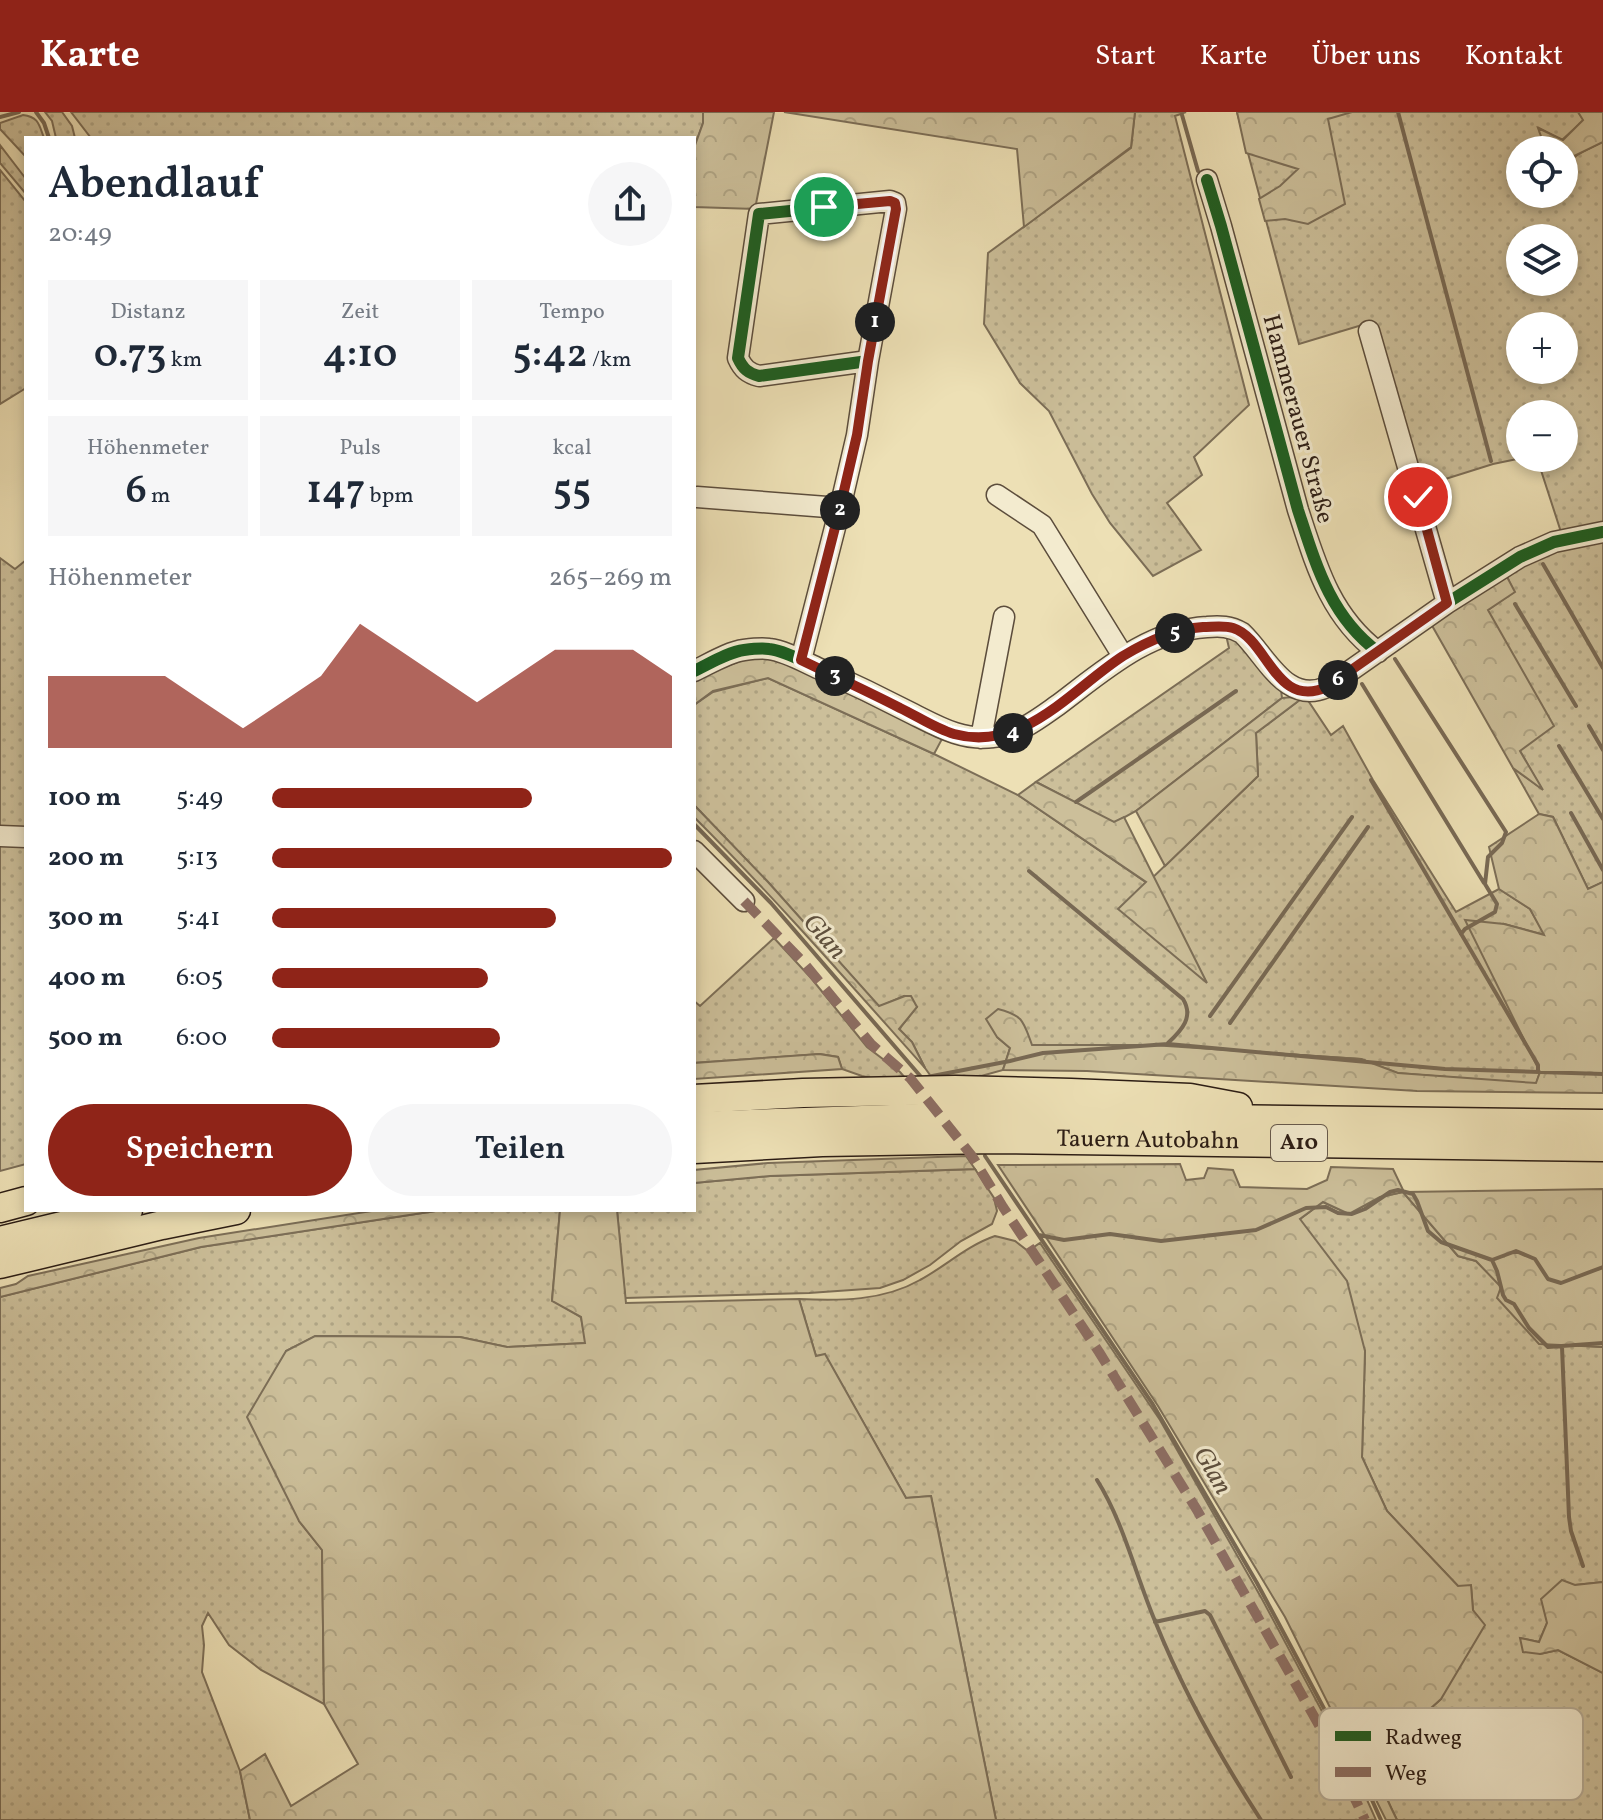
<!DOCTYPE html>
<html lang="de">
<head>
<meta charset="utf-8">
<style>
  :root { --surface:#fff; --page:#f6f6f7; --text:#1f2937; --muted:#747a83; --accent:#8f2418 }
  body { margin:0; font-family:Vollkorn,serif; background:var(--page); color:var(--text); height:100vh; display:flex; flex-direction:column; font-size:30px; white-space:nowrap }
  * { box-sizing:border-box; margin:0 }
  p { font-size:26px; color:var(--muted) }
  .icon { flex:none; width:44px; height:44px; fill:none; stroke:currentColor; stroke-width:2; stroke-linecap:round; stroke-linejoin:round }
  .map { position:relative; flex:1; overflow:hidden }
  .panel { position:absolute; left:24px; top:24px; width:672px; height:1076px; display:flex; flex-direction:column; background:var(--surface); border-radius:0px; box-shadow:0 4px 12px #0003 }
  .panel>* { flex:none }
  .buttons { position:absolute; left:1506px; top:24px; display:grid; gap:16px }
  .buttons a { display:grid; place-items:center; width:72px; height:72px; border-radius:50%; background:var(--surface); box-shadow:0 4px 12px #0003; font-size:40px }
  .pin { position:absolute; display:grid; place-items:center; width:68px; height:68px; color:#fff; margin:-34px; border:4px solid #fff; border-radius:50%; box-shadow:0 2px 8px #0007 }
  .km { position:absolute; width:40px; height:40px; margin:-20px; border-radius:50%; background:#222; color:#fff; font-size:22px; line-height:40px; text-align:center }
  .round { display:grid; place-items:center; flex:none; width:84px; height:84px; border-radius:42px; background:var(--page) }
  .overview { display:flex; align-items:center; justify-content:space-between; height:136px; padding:0 24px }
  h1 { font-size:44px; font-weight:600; line-height:60px }
  .stats { display:grid; grid-template-columns:repeat(3,1fr); gap:12px; height:136px; padding:8px 24px }
  .stats div { display:grid; align-content:center; border-radius:0px; background:var(--page); text-align:center }
  .stats b { font-size:40px; font-weight:600 }
  .stats small { font-size:22px; font-weight:400 }
  .stats p { font-size:22px }
  .chart { height:224px; padding:16px 24px }
  .chart p { display:flex; justify-content:space-between }
  .chart svg { width:100%; height:144px; margin-top:8px; fill:var(--accent); opacity:.7 }
  .cta { display:flex; gap:16px; margin-top:auto; padding:16px 24px }
  .cta a { flex:1; height:92px; border-radius:48px; background:var(--accent); color:#fff; font-size:32px; font-weight:600; line-height:92px; text-align:center }
  .cta a+a { background:var(--page); color:var(--text) }
  ul { padding:0 24px; list-style:none; font-size:26px }
  li { display:grid; grid-template-columns:128px 96px 1fr; align-items:center; height:60px }
  li i { height:20px; border-radius:10px; background:var(--accent) }
  header { display:flex; align-items:center; gap:48px; box-sizing:border-box; height:112px; padding:0 40px; background:var(--accent); color:#fff }
  header strong { font-size:38px }
  nav { display:flex; gap:44px; margin-inline-start:auto; font-size:28px }
  .map>svg:first-child { display:block }
</style>
</head>
<body>
<header>
<strong>Karte</strong>
<nav><a>Start</a><a>Karte</a><a>Über uns</a><a>Kontakt</a></nav>
</header>
<div class="map">
<svg width="1603" height="1708" viewBox="0 0 1603 1708">
  <defs>
    <pattern id="green-dots" width="8" height="8" patternUnits="userSpaceOnUse" patternTransform="scale(2)"><rect width="8" height="8" fill="#ccbf9a"/><path d="M2 2h.1M6 6h.1" fill="none" stroke="#afa484" stroke-width="1.8" stroke-linecap="round"/></pattern>
    <pattern id="forest-crowns" width="20" height="18" patternUnits="userSpaceOnUse" patternTransform="scale(2)"><rect width="20" height="18" fill="#ccbf9a"/><path d="M2 6a3 3 0 1 1 6 0M12 15a3 3 0 1 1 6 0" fill="none" stroke="#afa484"/></pattern>
  </defs>
  <rect width="100%" height="100%" fill="#ede0b5"/>
  <filter id="stains"><feTurbulence type="fractalNoise" baseFrequency=".0025" numOctaves="4"/><feColorMatrix values="0 0 0 0 .2 0 0 0 0 .09 0 0 0 0 .02 0 0 0 .5 -.17"/></filter>
  <radialGradient id="worn" r=".72"><stop offset=".6" stop-color="#630" stop-opacity="0"/><stop offset="1" stop-color="#630" stop-opacity=".3"/></radialGradient>
  <path fill="url(#green-dots)" stroke="#7c6e57" stroke-width="2" fill-rule="evenodd" d="M45,0h17l10,14 3,12h-19l-4,-17z
    M71,0h632v11l-9,25v-10h-603z
    M1135,0h51l-11,4 74,289 -55,52 8,18 -35,28 34,47 -48,26 -43,-53 -18,-29 -43,-83 -29,-28 -36,-59 4,-71 143,-105z
    M1237,0h341l6,8 -22,20 -23,-12 7,22h-26v44h44c0,-38 7,-36 39,-52v382l-42,8 -24,-74h27v-44h-44v44h2l-29,6 -73,23 -48,-165 -73,22zM1520,126h44v44h-44zM1520,214h44v44h-44z
    M23,3c16,2 16,10 21,23h-18v19l-26,-28v-6z
    M0,33l26,34v15l-26,-31z
    M0,58l26,32v186l-26,16z
    M1603,427v343l-15,7 -35,-72 -14,-3 -26,-46 28,20 -21,-37 -32,-141 26,-18 -8,-17 25,-18z
    M0,446l15,11 11,-9v604l-26,7z
    M1226,523l7,2 48,53 1,8 -146,113 -22,12 -78,-41 193,-134z
    M768,566l166,76 84,41 129,88 111,-107 -2,-43 49,-37 26,39 12,-9 30,54 83,132 43,-23 31,20 15,26 -41,-11 36,148 -4,12 -139,-11 -36,-14 -209,-14h-121l-34,-8 13,11 -7,22 -29,8 -41,1 -8,-11 -13,-26 -13,-13 18,-22 -13,-11 -25,11 -111,-125 -74,-77v-100l19,-13z
    M774,826l37,40 56,69 33,25 7,8 -31,-1 -14,-3 -20,-7 -4,-12 -18,-3 -126,9v-62l6,5z
    M975,1057l19,29 3,13 -5,13 -31,17 -31,24 -27,15 -23,8 -71,5 -184,5 -8,-88h77v-27l76,-7z
    M1403,1080l55,64 18,5 26,26 37,56 64,4v235l-28,3 -28,38 -8,19 -19,-4 20,16 18,-4 45,23v147h-206c-15,-31 -28,-59 -30,-93l7,1 44,18 -9,-18 32,-29 32,-89 -2,-24h-13l-71,-75 -25,-54 3,-106 -65,-132 23,-17 26,12 31,-17z
    M442,1098h118l-8,90 29,17 5,26 -79,4 -47,-10 -144,-1 -30,15 13,170 23,29 2,154 -63,-34 -32,-25 -21,-32 -6,13 2,19 -2,27 38,99 10,49h-250v-523l201,-50z
    M995,1124l20,5 13,10 12,-8 120,177 102,179 94,176 20,45h-380l-65,-324 -25,2 -81,-143 -9,1 -17,-57c41,2 84,2 121,-19 26,-14 46,-34 75,-44z"/>
  <path fill="url(#forest-crowns)" stroke="#7c6e57" stroke-width="2" d="M703,0h71l-19,97 -61,-2v-59l9,-25z
    M784,0h351l-4,35 -107,80 -7,-78z
    M1237,0h115l-24,7 17,85 -37,20 -23,-5 -20,2 -6,-22 21,-13 18,-17 -52,-16z
    M1578,0h25v30l-29,14 -10,15v-21h-18l-8,-22 25,12 20,-20z
    M1506,463l9,17 -27,18 66,116 -34,25 23,39 -30,-22 -83,-146z
    M754,544l25,3 163,80 -8,15 -166,-76 -55,13 -19,14v-27z
    M1305,584l-49,37 2,43 -93,90 -29,-55 146,-113z
    M1036,670l78,40 10,-5 83,166 -89,-74 28,-27 -128,-87z
    M694,693l74,77 111,124 26,-10h6l6,11 -18,22 13,13 13,26c-76,-85 -150,-170 -231,-251z
    M1539,702l14,3 35,72 15,-7v211l-186,-2 -330,-20 -84,-1 7,-22 -13,-11 -11,-18 12,-10c26,7 25,12 34,36h120l209,14 37,14 138,10 4,-11 -75,-152 39,4 40,11 -14,-26 -31,-20 -10,-42z
    M819,942l19,3 4,12 -148,10v-16z
    M966,1044l9,13 -205,7 -76,7v-13l74,-7z
    M1180,1052l6,16 18,-2 4,-10 25,2 7,17 67,2 20,-9 4,-13 62,2 11,23 199,-3v158l-64,-3 -42,-46 4,-11 -25,-26 -18,-5 -55,-64 -23,5 -31,17 -26,-12 -23,17 47,62 18,70 -3,106 25,54 71,75 13,-1 2,25 12,15 -44,74 -31,28 9,19 -29,3 -16,-21 -7,-1c2,34 15,63 30,93h-11l-101,-203 -127,-211 -160,-241z
    M378,1098h64l-241,37 -201,50v-9l16,-4 12,-8 171,-38z
    M560,1098h57l9,93 173,-4 17,57 9,-2 81,144 25,-2 65,324h-746l-10,-49 25,-17 26,52 67,-42 -34,-60 -2,-154 -23,-29 -52,-104 39,-66 29,-15 145,1 47,10 78,-4 -4,-26 -29,-16z
    M1562,1468l13,5 28,-3v91l-45,-23 -18,4 -17,-2 -3,-14 19,4 8,-19 -6,-24z"/>
  <g fill="none" stroke-linecap="round" stroke-linejoin="round">
    <path stroke="#786954" stroke-width="4" d="M36,0l8,11 5,15
      M1398,0l93,349
      M1182,3l16,56
      M0,5l19,-5
      M1543,452l60,104
      M1515,492l61,102
      M1395,547l111,173 -4,11 -14,14 -3,27 12,20 -2,8 -30,17 -4,5
      M1362,572l122,199
      M1589,614l14,24
      M1559,634l44,73
      M1371,668l167,285v6
      M1076,690l160,-111
      M1571,701l32,57
      M694,712l77,79 151,175 88,-17 33,-8 125,-9 277,25 158,5
      M1029,759l154,128c11,18 -1,31 -15,44
      M1210,904l142,-199
      M1230,911l138,-196
      M985,1044l167,247 105,180 110,206 14,31
      M1039,1123l25,5 46,-6 51,7 95,-11 50,-22 20,-1 12,6 14,1 13,-5 25,-17 8,-2 15,4 4,7 11,30 13,11 51,18 5,11 6,24 3,5 8,4 15,24 19,19 55,-4
      M1492,1148l24,-9 19,8 13,20 13,4 42,-16
      M1562,1235l7,170 2,14 12,35
      M1097,1368c26,41 39,96 58,141 28,70 65,136 106,199
      M1155,1510l50,-11 5,4 81,162"/>
    <defs>
      <path id="minor" d="M1207,68l14,46 77,284c18,55 32,106 80,142
        M1369,219l78,272
        M997,383l45,30 81,131
        M697,385l143,11
        M801,548l39,-152 17,-73 11,-74 28,-152 -1,-6 -5,-2 -131,13 -21,144c5,11 10,15 21,18l109,-15
        M694,559c15,-7 34,-19 50,-21 8,-1 18,-2 25,-1 17,2 35,13 51,20 31,14 62,29 93,45 26,13 50,27 80,23 25,-2 45,-18 65,-32 44,-33 90,-75 149,-78 13,-1 23,-1 35,6 25,24 44,72 85,54l120,-84 73,-46 34,-15 49,-10
        M981,626l23,-121
        M0,724l26,1
        M694,739l50,50"/>
      <g id="highway">
        <path d="M694,987l109,-6 152,-3 116,3 119,5 48,9"/>
        <path d="M694,1014l282,-10 627,8"/>
        <path id="s1" d="M694,1037l128,-7 173,-3 608,8"/>
        <path d="M0,1096l26,-7"/>
        <path d="M0,1129l128,-31"/>
        <path d="M0,1152l162,-39 74,-15"/>
      </g>
    </defs>
    <use href="#minor" stroke="#5c4d3c" stroke-width="23"/>
    <use href="#highway" stroke="#2b1c14" stroke-width="31"/>
    <use href="#minor" stroke="#f3ebcf" stroke-width="20"/>
    <use href="#highway" stroke="#ede0b5" stroke-width="28"/>
    <path stroke="#8d6e63" stroke-width="10" stroke-dasharray="20 10" stroke-linecap="butt" d="M744,789l59,61 68,82 39,34 62,78 31,51 96,145 98,158 127,224 41,86"/>
    <defs>
      <path id="cycleway" d="M1207,68l14,46 77,284c18,55 32,106 80,142
        M801,548l39,-152 17,-73 11,-74 28,-152 -1,-6 -5,-2 -131,13 -21,144c5,11 10,15 21,18l109,-15
        M694,559c15,-7 34,-19 50,-21 8,-1 18,-2 25,-1 17,2 35,13 51,20 31,14 62,29 93,45 26,13 50,27 80,23 25,-2 45,-18 65,-32 44,-33 90,-75 149,-78 13,-1 23,-1 35,6 25,24 44,72 85,54l120,-84 73,-46 34,-15 49,-10"/>
    </defs>
    <use href="#cycleway" stroke="#f3ebcf" stroke-width="17"/>
    <use href="#cycleway" stroke="#1b5e20" stroke-width="12"/>
  </g>
  <g fill="none" stroke-linecap="round" stroke-linejoin="round">
    <defs>
      <path id="route" d="M824,95l66,-6 5,2 1,6 -28,152 -11,74 -17,73 -39,152c33,16 66,31 99,48 17,8 36,21 54,26 69,19 118,-45 169,-78 23,-14 53,-27 80,-29 9,0 21,-2 30,1 35,11 42,82 94,59l120,-84 -29,-106"/>
    </defs>
    <use href="#route" stroke="#fff" stroke-width="16"/>
    <use href="#route" stroke="#8f2418" stroke-width="10"/>
  </g>
  <g text-anchor="middle" dominant-baseline="central" stroke-width="6" stroke-linejoin="round" paint-order="stroke">
    <rect fill="#f3ebcf" stroke="#675a4c" stroke-width="2" x="1271" y="1013" width="56" height="36" rx="6"/>
    <g font-size="22" font-weight="bold" fill="#2b1c14">
      <text x="1299" y="1031">A10</text>
    </g>
    <g font-size="24" fill="#2b1c14" stroke="#f3ebcf">
      <text transform="translate(1297 307) rotate(75)">Hammerauer Straße</text>
      <text stroke="none"><textPath href="#s1" startOffset="454">Tauern Autobahn</textPath></text>
    </g>
    <g font-size="26" font-style="italic" fill="#5e503e" stroke="#f3ebcf">
      <text transform="translate(824 825) rotate(49)">Glan</text>
      <text transform="translate(1212 1359) rotate(60)">Glan</text>
    </g>
  </g>
  <rect x="1319" y="1596" width="264" height="92" rx="12" fill="#f3ebcf" stroke="#b7ad97" stroke-width="2"/>
  <rect x="1335" y="1619" width="36" height="10" fill="#1b5e20"/>
  <rect x="1335" y="1655" width="36" height="10" fill="#8d6e63"/>
  <g font-size="22" fill="#2b1c14">
    <text x="1385" y="1632">Radweg</text>
    <text x="1385" y="1668">Weg</text>
  </g>
  <rect width="100%" height="100%" filter="url(#stains)"/>
  <rect width="100%" height="100%" fill="url(#worn)"/>
</svg>
<div class="buttons">
<a><svg class="icon" aria-label="locate" viewBox="0 0 24 24"><circle cx="12" cy="12" r="6"/><path d="M12 2v4M12 18v4M2 12h4M18 12h4"/></svg></a>
<a><svg class="icon" aria-label="layers" viewBox="0 0 24 24"><path d="M12 4l9 5-9 5-9-5zM3 14l9 5 9-5"/></svg></a>
<a>+</a>
<a>−</a>
</div>
<div class="pin" style="left:824px;top:95px;background:#1e9e55"><svg class="icon" aria-label="arrive" viewBox="0 0 24 24"><path d="M6 21V4h12l-3 4 3 4H6"/></svg></div>
<div class="pin" style="left:1418px;top:385px;background:#d93025"><svg class="icon" aria-label="check" viewBox="0 0 24 24"><path d="M5 12l5 5 9-10"/></svg></div>
<b class="km" style="left:875px;top:210px">1</b>
<b class="km" style="left:840px;top:398px">2</b>
<b class="km" style="left:835px;top:564px">3</b>
<b class="km" style="left:1013px;top:621px">4</b>
<b class="km" style="left:1175px;top:521px">5</b>
<b class="km" style="left:1338px;top:568px">6</b>
<section class="panel">
<div class="overview"><div><h1>Abendlauf</h1><p>20:49</p></div><a class="round"><svg class="icon" aria-label="share" viewBox="0 0 24 24"><path d="M12 15V3M7 8l5-5 5 5M5 13v7h14v-7"/></svg></a></div>
<div class="stats">
<div><p>Distanz</p><b>0.73<small> km</small></b></div>
<div><p>Zeit</p><b>4:10</b></div>
<div><p>Tempo</p><b>5:42<small> /km</small></b></div>
</div>
<div class="stats">
<div><p>Höhenmeter</p><b>6<small> m</small></b></div>
<div><p>Puls</p><b>147<small> bpm</small></b></div>
<div><p>kcal</p><b>55</b></div>
</div>
<div class="chart"><p><span>Höhenmeter</span>265–269 m</p>
<svg viewBox="0 0 160 44" preserveAspectRatio="none"><path d="M0 44V22L10 22L20 22L30 22L40 30L50 38L60 30L70 22L80 6L90 14L100 22L110 30L120 22L130 14L140 14L150 14L160 22V44z"/></svg>
</div>
<ul>
<li><b>100 m</b>5:49<i style="width:65%"></i></li>
<li><b>200 m</b>5:13<i style="width:100%"></i></li>
<li><b>300 m</b>5:41<i style="width:71%"></i></li>
<li><b>400 m</b>6:05<i style="width:54%"></i></li>
<li><b>500 m</b>6:00<i style="width:57%"></i></li>
</ul>
<div class="cta"><a>Speichern</a><a>Teilen</a></div>
</section>
</div>
</body>
</html>
